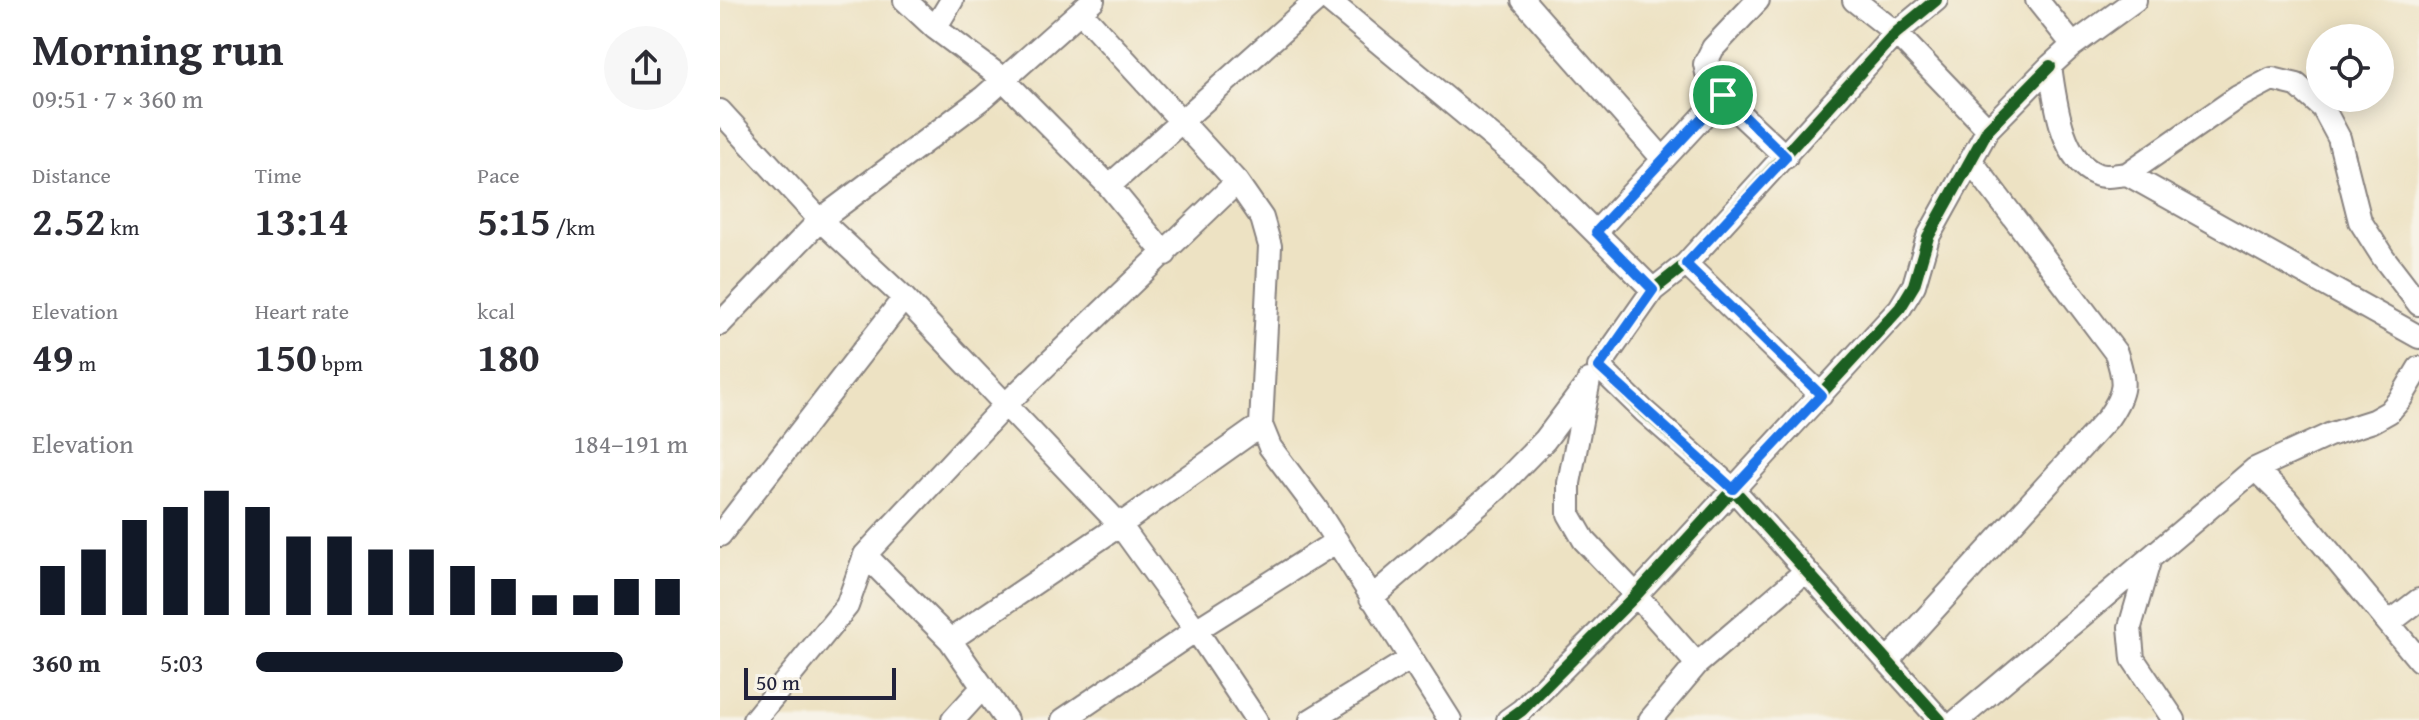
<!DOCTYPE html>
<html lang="en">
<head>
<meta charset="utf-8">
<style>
  :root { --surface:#fff; --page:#f7f7f7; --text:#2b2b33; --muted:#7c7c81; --accent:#111827 }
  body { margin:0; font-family:"Gentium Book Plus",serif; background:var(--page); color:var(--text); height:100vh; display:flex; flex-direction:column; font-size:30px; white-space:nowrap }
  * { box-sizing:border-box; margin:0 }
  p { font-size:26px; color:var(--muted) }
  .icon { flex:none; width:44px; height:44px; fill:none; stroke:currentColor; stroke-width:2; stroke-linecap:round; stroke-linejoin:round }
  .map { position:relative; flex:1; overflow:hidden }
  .drawer { display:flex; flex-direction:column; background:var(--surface); width:720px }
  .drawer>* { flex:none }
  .fabs { position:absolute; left:1586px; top:24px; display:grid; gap:16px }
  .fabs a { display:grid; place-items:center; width:88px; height:88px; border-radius:50%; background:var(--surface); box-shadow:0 4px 20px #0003; font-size:40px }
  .scale { position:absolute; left:24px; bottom:20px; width:152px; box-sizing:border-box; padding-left:8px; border:4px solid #22223b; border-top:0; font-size:22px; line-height:28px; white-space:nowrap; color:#22223b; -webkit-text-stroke:6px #f7f3e8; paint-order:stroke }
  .pin { position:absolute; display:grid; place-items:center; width:68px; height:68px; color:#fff; margin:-34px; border:4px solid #fff; border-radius:50%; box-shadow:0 2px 8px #0007 }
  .round { display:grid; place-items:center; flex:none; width:84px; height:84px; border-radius:42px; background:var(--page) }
  .headline { display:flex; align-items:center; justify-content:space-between; height:136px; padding:0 32px }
  h1 { font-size:44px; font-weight:700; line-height:60px }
  .metrics { display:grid; grid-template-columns:repeat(3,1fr); gap:12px; height:136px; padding:8px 32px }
  .metrics div { display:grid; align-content:center }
  .metrics b { font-size:40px; font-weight:700 }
  .metrics small { font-size:22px; font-weight:400 }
  .metrics p { font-size:22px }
  .chart { height:224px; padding:16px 32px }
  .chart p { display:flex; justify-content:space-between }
  .chart svg { width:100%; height:144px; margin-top:8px; stroke:var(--accent); stroke-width:6 }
  ul { padding:0 32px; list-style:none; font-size:26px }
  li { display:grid; grid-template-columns:128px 96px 1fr; align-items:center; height:60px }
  li i { height:20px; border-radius:10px; background:var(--accent) }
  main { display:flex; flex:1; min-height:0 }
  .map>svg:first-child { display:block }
</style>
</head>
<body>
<main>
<section class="drawer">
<div class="headline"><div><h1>Morning run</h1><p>09:51 · 7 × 360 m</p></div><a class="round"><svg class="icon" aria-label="share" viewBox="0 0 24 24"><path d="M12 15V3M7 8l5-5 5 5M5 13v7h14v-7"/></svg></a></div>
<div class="metrics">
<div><p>Distance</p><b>2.52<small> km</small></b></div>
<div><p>Time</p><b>13:14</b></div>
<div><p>Pace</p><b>5:15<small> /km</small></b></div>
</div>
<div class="metrics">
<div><p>Elevation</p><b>49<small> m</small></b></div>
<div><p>Heart rate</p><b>150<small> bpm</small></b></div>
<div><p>kcal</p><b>180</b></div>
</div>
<div class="chart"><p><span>Elevation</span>184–191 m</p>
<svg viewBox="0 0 160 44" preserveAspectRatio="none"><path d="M5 44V29M15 44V24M25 44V15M35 44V11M45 44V6M55 44V11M65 44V20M75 44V20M85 44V24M95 44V24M105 44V29M115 44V33M125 44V38M135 44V38M145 44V33M155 44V33"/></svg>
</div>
<ul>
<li><b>360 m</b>5:03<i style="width:85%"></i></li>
</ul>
</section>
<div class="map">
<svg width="1699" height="720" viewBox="0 0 1699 720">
  <rect width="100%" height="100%" fill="#f7f3e8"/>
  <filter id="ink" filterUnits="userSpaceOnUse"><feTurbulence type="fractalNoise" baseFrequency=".0125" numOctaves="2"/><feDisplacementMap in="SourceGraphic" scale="16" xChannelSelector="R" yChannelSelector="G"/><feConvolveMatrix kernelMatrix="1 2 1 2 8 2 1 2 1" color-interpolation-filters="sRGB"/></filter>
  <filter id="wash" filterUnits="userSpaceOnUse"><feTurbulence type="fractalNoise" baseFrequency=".006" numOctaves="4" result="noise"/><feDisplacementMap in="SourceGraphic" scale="32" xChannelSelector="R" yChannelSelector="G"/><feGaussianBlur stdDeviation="1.8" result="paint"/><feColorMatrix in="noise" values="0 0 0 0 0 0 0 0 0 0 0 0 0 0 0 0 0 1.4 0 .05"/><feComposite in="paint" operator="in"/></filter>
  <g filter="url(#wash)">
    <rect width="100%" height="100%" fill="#ede2c3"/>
  </g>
  <g filter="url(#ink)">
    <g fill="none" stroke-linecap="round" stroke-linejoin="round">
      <defs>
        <path id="street" d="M185,0l30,28 67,50 107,108 56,68
          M608,0l208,173 117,117
          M803,0l140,159
          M1038,0l-45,48 -8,16 5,22 76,71
          M1134,0l42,33 92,96
          M1216,0l-40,33 -210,231 -33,26 -54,77 45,44 89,78 207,231
          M1317,0l36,45
          M1415,0l-62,45 -23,21c5,33 11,94 46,108 8,4 22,1 31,0l292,163
          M361,12l156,170 25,36 8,28 -9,179 9,22 45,60 135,213
          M215,28l17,-28
          M0,111l100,109 84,78 216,227 76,105 60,90
          M1407,174l111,-77 34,-18 25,6 26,23 16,30 21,83 23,36 36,47
          M389,186l208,-186
          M876,232l127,-137
          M966,264l135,131
          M0,324l100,-104 164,-123 109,-97
          M869,380l-20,103v31l15,26 52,55 61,69
          M1535,469l31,30 133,161
          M0,535l184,-237
          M145,555l85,85 56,80
          M651,598l125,-108 49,-50 39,-52
          M1669,623l30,-23
          M230,640l170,-115 141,-100
          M1167,661l221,-243c18,-26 18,-36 8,-65l-145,-192
          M34,720l93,-114 18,-51 139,-149 233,-224
          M233,720l30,-33
          M343,720l133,-90 141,-89
          M591,720l99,-61
          M788,720l14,-10 114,-115 264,-287 14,-23 14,-48 60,-108 62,-63
          M930,720l47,-56 109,-93
          M1238,720l192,-162
          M1454,720l-41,-61 -3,-32 20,-69 105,-89 74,-34 44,-14 16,-9 12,-14 18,-30"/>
      </defs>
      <use href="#street" stroke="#88827f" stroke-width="26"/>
      <use href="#street" stroke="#fff" stroke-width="22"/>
      <defs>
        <path id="cycleway" d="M1216,0l-40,33 -210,231 -33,26 -54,77 45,44 89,78 207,231
          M788,720l14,-10 114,-115 264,-287 14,-23 14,-48 60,-108 62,-63"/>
      </defs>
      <use href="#cycleway" stroke="#f7f3e8" stroke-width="17"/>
      <use href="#cycleway" stroke="#1b5e20" stroke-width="12"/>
    </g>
  </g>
  <g fill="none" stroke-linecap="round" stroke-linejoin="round" filter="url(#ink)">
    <defs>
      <path id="route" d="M1003,95l63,62 -100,107 135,131 -88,94 -134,-122 54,-77 -57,-58z"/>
    </defs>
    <use href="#route" stroke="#fff" stroke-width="16"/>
    <use href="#route" stroke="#1a73e8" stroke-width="10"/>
  </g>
</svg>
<div class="fabs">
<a><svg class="icon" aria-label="locate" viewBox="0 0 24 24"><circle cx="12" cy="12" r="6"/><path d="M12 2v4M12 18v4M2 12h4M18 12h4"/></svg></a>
</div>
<div class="scale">50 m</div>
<div class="pin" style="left:1003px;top:95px;background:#1e9e55"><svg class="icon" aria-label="arrive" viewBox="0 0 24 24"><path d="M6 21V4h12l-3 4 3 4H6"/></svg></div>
</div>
</main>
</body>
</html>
